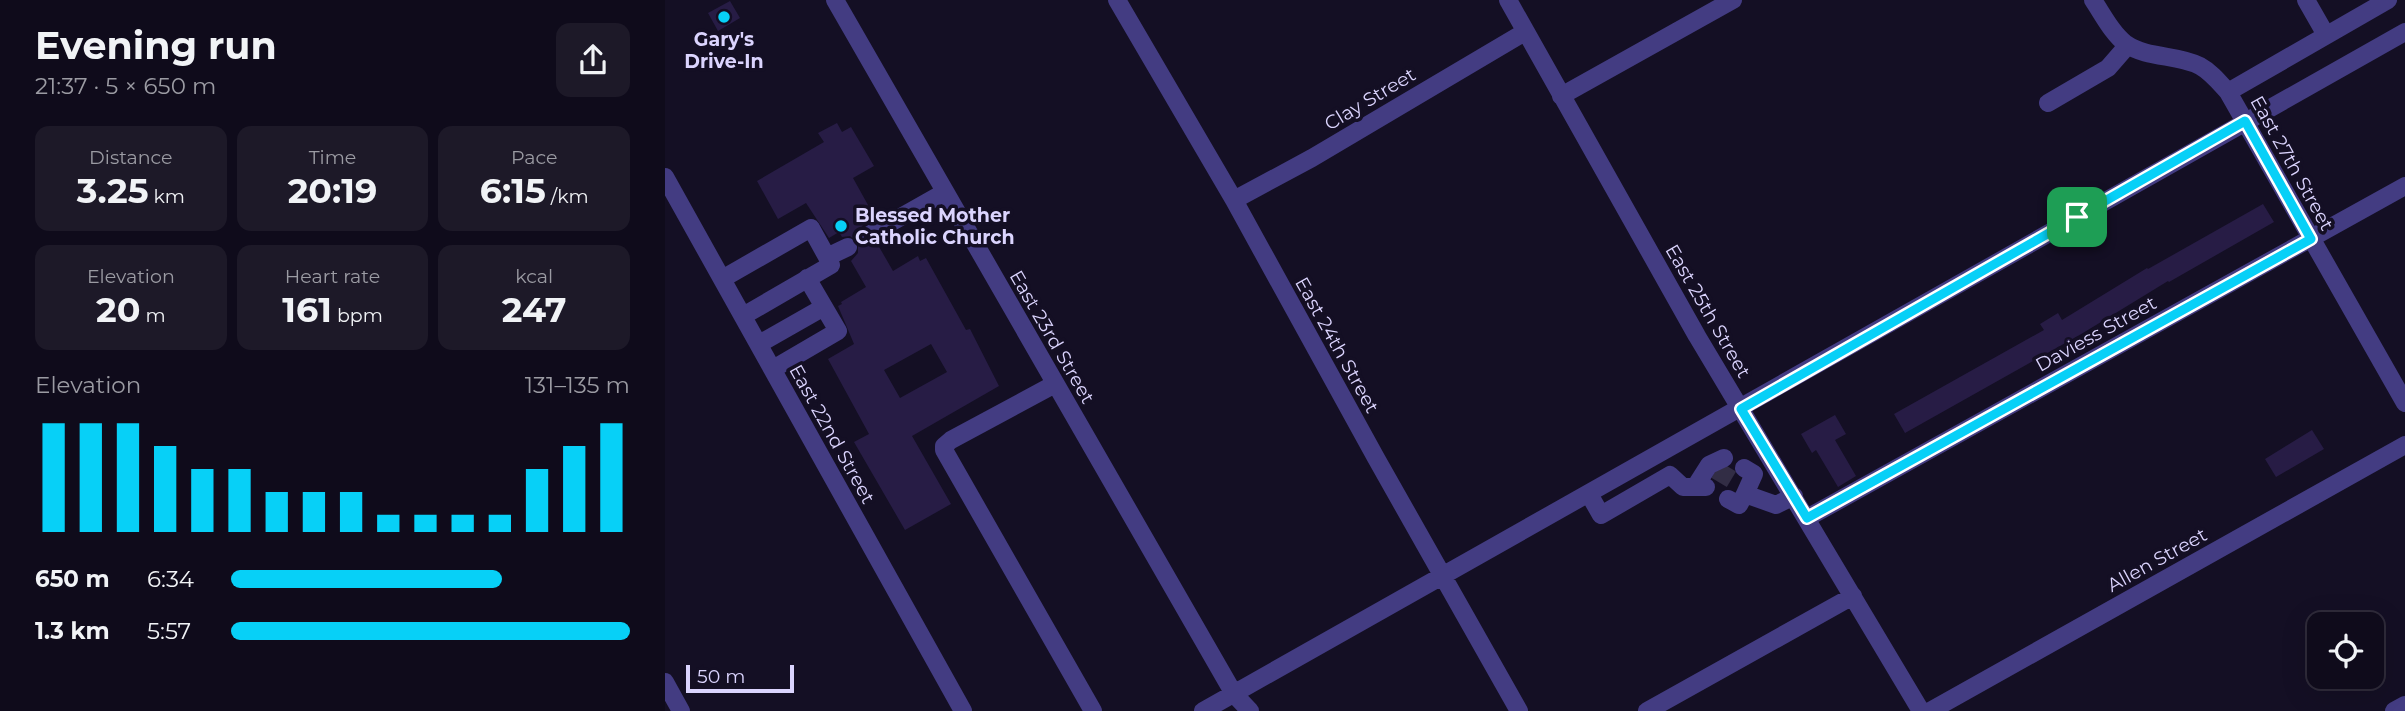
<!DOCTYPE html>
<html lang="en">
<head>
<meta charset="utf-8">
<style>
  :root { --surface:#0f0b1b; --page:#1d1928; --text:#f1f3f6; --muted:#9b9ba3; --line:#2f2b3a; --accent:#07d0f7 }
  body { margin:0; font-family:Montserrat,sans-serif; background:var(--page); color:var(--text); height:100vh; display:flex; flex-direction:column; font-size:26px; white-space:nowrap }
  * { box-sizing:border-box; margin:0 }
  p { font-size:23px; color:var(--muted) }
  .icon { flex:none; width:38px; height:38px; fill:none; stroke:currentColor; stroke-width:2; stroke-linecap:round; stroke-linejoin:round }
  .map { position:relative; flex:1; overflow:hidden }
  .drawer { display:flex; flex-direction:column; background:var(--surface); width:665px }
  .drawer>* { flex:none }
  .controls { position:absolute; left:1642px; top:612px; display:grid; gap:14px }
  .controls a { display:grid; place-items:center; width:77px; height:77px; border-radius:14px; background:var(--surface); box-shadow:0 7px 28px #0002,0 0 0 2px var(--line); font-size:35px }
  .scale { position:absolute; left:21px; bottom:18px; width:108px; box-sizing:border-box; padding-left:7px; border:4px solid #dbd4fe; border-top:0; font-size:19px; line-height:24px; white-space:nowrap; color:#dbd4fe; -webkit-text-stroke:5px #140f24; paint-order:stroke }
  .pin { position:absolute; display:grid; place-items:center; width:60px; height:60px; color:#fff; margin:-30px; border-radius:14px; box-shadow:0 4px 10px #0006 }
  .round { display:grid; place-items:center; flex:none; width:74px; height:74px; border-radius:14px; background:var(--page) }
  .head { display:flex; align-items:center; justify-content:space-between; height:119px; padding:0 35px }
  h1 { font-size:38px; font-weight:700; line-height:52px }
  .metrics { display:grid; grid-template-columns:repeat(3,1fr); gap:10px; height:119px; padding:7px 35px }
  .metrics div { display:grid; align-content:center; border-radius:14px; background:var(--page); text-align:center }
  .metrics b { font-size:35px; font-weight:700 }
  .metrics small { font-size:19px; font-weight:400 }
  .metrics p { font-size:19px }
  .chart { height:196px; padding:14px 35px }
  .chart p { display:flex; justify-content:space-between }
  .chart svg { width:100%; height:126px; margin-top:7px; stroke:var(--accent); stroke-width:6 }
  ul { padding:0 35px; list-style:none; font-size:23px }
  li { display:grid; grid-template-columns:112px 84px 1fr; align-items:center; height:52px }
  li i { height:18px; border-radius:9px; background:var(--accent) }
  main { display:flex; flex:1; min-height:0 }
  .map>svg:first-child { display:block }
</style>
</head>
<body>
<main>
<section class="drawer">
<div class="head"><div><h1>Evening run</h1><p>21:37 · 5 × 650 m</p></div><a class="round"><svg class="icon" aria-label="share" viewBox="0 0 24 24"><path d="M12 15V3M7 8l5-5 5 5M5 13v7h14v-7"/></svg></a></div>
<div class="metrics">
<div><p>Distance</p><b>3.25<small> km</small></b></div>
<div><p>Time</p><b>20:19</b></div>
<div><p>Pace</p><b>6:15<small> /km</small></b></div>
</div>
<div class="metrics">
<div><p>Elevation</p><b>20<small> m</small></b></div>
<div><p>Heart rate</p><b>161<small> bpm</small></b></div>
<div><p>kcal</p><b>247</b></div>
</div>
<div class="chart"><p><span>Elevation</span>131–135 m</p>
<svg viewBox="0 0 160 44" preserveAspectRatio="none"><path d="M5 44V6M15 44V6M25 44V6M35 44V14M45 44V22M55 44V22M65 44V30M75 44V30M85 44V30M95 44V38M105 44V38M115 44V38M125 44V38M135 44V22M145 44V14M155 44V6"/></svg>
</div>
<ul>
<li><b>650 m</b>6:34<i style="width:68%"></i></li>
<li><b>1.3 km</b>5:57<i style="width:100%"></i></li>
</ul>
</section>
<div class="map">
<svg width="1740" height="711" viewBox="0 0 1740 711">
  <rect width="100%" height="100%" fill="#140f24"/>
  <path fill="#271c45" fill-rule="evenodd" d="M65,1l10,17 -22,13 -10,-18z
    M172,123l5,9 9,-5 23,39 -21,12 20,36 -13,7 3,4 -5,9 2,7 8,5 10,-1 15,26 25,-15 2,5 6,-3 40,72 4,-1 29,57 -87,50 39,68 -46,26 -51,-88 15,-8 -41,-75 26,-15 -16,-38 4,-2 -1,-2 25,-15 -15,-26 7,-8v-10l-8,-7 -8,1 -3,-5 -10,6 -23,-35 -28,16 -21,-38 67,-39 -6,-9zM266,344l16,28 -47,26 -16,-28z
    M1598,204l11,18 -105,60 -1,-1 -85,52 -178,100 -11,-19 150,-84 -4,-6 18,-11 4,7 85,-52 1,1z
    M1170,415l11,19 -11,6 21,36 -18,11 -22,-37 -4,3 -11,-19z
    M1647,430l12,19 -48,28 -11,-18z"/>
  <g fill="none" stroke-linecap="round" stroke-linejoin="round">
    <path stroke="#322d45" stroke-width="18" stroke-dasharray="18 9" stroke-linecap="butt" d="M1051,470l20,12"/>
    <path stroke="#433c82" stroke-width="18" d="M170,0l399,694 16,17
      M452,0l117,200 142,258 143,253
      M843,0l189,336 224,375
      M1428,0c10,15 19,33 33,44 22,15 51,10 74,22 11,6 19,16 28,26l177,311
      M1641,0l20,35
      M1563,92l160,-92
      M896,96l172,-96
      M1383,103l60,-35 20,-23
      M0,177l298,534
      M569,200l78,-42 213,-126
      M204,235l76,-43
      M57,279l89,-51 16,29 21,-10
      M78,316l88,-51 -4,-8
      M94,344l65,-37
      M108,369l65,-38 -31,-53
      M390,384l-104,56 -7,6v4l149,261
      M1079,468l10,6 -9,20
      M1030,487l14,-22 15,-7
      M924,494l12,21 69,-40 13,12h23
      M1063,499l11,6 6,-11 31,11 18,-9
      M1142,518l598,-332
      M0,682l16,29
      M538,711l1202,-679
      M982,711l206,-115
      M1265,711l475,-266
      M1729,711l11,-6"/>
  </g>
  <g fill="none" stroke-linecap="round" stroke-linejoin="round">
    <defs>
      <path id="route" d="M1580,121l66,118 -504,279 -66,-109z"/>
    </defs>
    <use href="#route" stroke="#fff" stroke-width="14"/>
    <use href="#route" stroke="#07d0f7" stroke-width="9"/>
  </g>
  <g fill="#07d0f7" stroke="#140f24" stroke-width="2.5">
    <circle cx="59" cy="17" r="7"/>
    <circle cx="176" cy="226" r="7"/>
  </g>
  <g text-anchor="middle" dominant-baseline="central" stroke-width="7" stroke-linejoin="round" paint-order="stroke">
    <g font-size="19" font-weight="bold" fill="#dbd4fe" stroke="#140f24">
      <text x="59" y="39">Gary's<tspan x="59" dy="22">Drive-In</tspan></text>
      <text x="190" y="215" text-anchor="start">Blessed Mother<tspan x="190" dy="22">Catholic Church</tspan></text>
    </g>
    <g font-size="19" fill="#dbd4fe" stroke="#140f24">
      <text transform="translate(705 99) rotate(-31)">Clay Street</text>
      <text transform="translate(1627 163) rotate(61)">East 27th Street</text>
      <text transform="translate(1043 311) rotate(60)">East 25th Street</text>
      <text transform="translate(1431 334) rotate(-29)">Daviess Street</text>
      <text transform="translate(387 337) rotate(60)">East 23rd Street</text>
      <text transform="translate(672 345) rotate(61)">East 24th Street</text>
      <text transform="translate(167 434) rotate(61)">East 22nd Street</text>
      <text transform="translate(1492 560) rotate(-29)">Allen Street</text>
    </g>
  </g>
</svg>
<div class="controls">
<a><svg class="icon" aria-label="locate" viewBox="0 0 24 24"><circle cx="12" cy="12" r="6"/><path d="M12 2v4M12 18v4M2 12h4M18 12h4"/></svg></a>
</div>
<div class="scale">50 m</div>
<div class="pin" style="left:1412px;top:217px;background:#1e9e55"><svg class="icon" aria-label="arrive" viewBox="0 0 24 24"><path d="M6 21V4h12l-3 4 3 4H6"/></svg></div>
</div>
</main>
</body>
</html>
